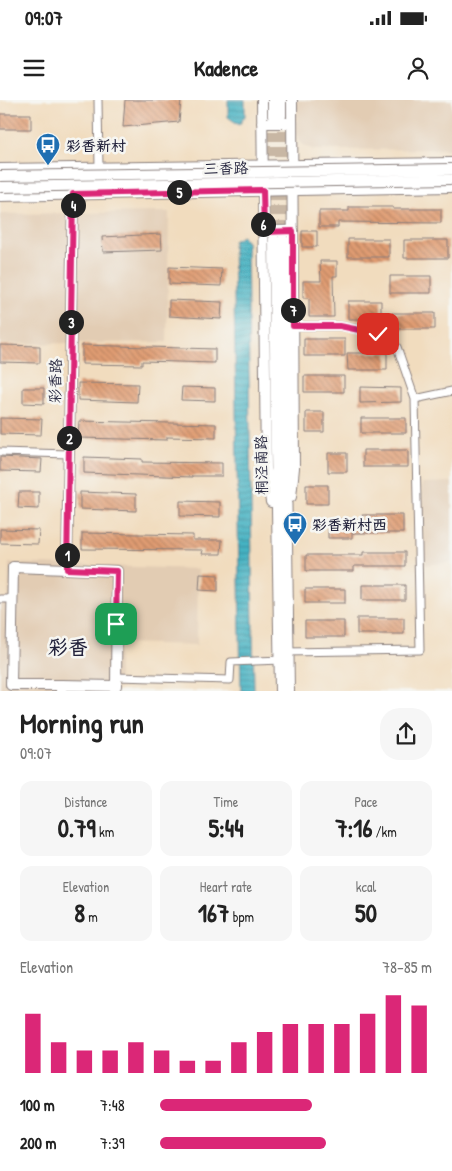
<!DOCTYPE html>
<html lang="en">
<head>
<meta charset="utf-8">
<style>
  :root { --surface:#fff; --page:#f6f6f6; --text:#222; --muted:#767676; --accent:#db2777 }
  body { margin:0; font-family:"Patrick Hand","LXGW WenKai TC",sans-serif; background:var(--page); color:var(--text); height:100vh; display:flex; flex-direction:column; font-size:19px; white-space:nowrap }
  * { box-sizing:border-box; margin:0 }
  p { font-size:16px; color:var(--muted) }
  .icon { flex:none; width:28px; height:28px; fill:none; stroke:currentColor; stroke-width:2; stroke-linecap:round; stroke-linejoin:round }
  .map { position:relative; height:591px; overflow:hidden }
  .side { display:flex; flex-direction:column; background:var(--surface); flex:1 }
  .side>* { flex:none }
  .pin { position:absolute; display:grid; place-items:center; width:42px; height:42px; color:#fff; margin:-21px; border-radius:10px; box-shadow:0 2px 8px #0006 }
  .km { position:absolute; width:25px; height:25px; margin:-12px; border-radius:50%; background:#222; color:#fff; font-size:14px; line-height:25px; text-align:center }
  .round { display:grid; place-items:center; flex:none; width:52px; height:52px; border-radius:20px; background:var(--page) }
  .summary { display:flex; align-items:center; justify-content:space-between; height:85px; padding:0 20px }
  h1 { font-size:28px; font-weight:700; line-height:38px }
  .stats { display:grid; grid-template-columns:repeat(3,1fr); gap:8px; height:85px; padding:5px 20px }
  .stats div { display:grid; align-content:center; border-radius:12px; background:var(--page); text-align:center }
  .stats b { font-size:25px; font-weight:700 }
  .stats small { font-size:14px; font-weight:400 }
  .stats p { font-size:14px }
  .chart { height:140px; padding:10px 20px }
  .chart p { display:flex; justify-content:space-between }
  .chart svg { width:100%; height:90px; margin-top:5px; stroke:var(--accent); stroke-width:6 }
  ul { padding:0 20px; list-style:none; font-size:16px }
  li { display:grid; grid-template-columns:80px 60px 1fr; align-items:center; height:38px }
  li i { height:12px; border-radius:6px; background:var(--accent) }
  .status { display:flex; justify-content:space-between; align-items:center; height:35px; padding:0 25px; background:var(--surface); direction:ltr }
  .status svg { height:14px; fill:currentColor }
  header { display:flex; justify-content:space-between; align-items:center; height:65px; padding:0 20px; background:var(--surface); font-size:22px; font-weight:700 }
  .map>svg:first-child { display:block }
</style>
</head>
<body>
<div class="status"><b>09:07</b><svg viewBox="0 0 49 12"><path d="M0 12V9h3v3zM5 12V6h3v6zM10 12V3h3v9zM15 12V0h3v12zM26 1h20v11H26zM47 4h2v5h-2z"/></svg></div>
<header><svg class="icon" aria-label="menu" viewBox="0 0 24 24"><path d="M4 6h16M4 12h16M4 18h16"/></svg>Kadence<svg class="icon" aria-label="person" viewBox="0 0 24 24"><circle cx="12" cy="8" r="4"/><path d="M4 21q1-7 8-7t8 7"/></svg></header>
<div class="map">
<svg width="452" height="591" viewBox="0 0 452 591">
  <defs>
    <pattern id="water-rules" width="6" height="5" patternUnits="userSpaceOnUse" patternTransform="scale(1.25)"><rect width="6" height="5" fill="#45b2c2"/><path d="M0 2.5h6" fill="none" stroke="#39909f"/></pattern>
    <pattern id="building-back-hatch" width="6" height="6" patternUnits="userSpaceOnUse" patternTransform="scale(1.25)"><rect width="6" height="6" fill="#e09c72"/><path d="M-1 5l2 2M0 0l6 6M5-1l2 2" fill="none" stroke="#b57f5f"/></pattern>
  </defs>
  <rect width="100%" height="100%" fill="#f6f6f2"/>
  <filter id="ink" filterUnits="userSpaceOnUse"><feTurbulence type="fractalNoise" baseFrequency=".02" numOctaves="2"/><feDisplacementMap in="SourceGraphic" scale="10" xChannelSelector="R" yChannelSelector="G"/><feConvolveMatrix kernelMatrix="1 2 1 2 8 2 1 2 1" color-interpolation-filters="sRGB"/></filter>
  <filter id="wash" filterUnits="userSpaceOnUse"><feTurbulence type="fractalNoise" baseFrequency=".0096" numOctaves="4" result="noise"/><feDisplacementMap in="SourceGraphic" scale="20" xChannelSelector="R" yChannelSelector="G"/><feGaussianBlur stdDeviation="1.12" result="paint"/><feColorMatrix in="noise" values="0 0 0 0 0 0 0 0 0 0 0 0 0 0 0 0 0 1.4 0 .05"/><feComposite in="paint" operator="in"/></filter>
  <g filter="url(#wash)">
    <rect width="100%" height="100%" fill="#f1dcbe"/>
    <path fill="#e2ccb3" d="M297,0h155v49l-138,1 -11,-5 -4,-5 -2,-5z
      M169,112l-2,130 -167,2v-130z
      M452,382v80l-27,3 -3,-82z
      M9,463l189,6 -1,76 -78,-2v46l-119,-1v-86h8z"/>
    <path fill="url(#water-rules)" stroke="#346a7e" d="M228,0h17v16l-6,9 -11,-8z
      M242,136l5,6 7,449h-13l-8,-450z"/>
    <g id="blocks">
      <path fill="url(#building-back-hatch)" d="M125,0h56l-2,22 -56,5z
        M0,14h31v15h-31z
        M349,107h44v2h48v14l-103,-1v5h-19v-16h30z
        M302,131h15v16h-15z
        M161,134l1,16 -59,2 -1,-15z
        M348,139h41v18h-41z
        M404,140h44v18h-44z
        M320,161h17v15h-4l1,41h-25v-19h-6v-17h18z
        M169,167l53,2 -1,17 -52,-2z
        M390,176h41v17h-41z
        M169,200l53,2 -1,17 -52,-3z
        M348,201h33v18h-33z
        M392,213h43v16h-43z
        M304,239h41v17h-41z
        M0,245l40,1v17l-40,-1z
        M82,245l133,4v14l-73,-2v4l-60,-1z
        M347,253h40v17h-39z
        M304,276h40v16h-40z
        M78,283l60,1 -1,18 -59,-2z
        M182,287l33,1v13l-34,-1z
        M360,287l41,1v14l-41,1z
        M23,288h21v16l-21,-1z
        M306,312h18v20h-18z
        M0,318l42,1 -1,16 -41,-1z
        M361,318h45v15h-45z
        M79,321l137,3v14l-49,-1v3l-89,-2z
        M363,350h45v17h-45z
        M328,353h19v19h-19z
        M0,357l42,2 -1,13 -41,-1z
        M84,357l58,2v3l80,1v13h-30v1l-108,-4z
        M306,385h22v19h-22z
        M19,392h20v17l-21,-1z
        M80,392l56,2v17l-56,-2z
        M180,401l40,1v15l-40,-1z
        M362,415h41v18h-51v5h-24v-19h34z
        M0,429l39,1 -1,14 -38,-1z
        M82,433l111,2v5h29l-1,14h-19l1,-4 -121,-1z
        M363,452h42v14h-51v5h-48v-16h57z
        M200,474l18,1v16l-19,-1z
        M362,485h43v15h-43z
        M305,489h40v14h-40z
        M357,518h47v16h-47z
        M305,521h39v16h-39z"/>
    </g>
  </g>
  <g filter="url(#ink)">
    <use href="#blocks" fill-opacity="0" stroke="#8a7f7c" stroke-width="1"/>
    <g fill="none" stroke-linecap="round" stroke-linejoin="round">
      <path stroke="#c8b7a4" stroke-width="10" stroke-dasharray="10 5" stroke-linecap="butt" d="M273,16l1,122
        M281,16l2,122"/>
      <defs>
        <path id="street" d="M98,0l1,68
          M415,299l37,-8
          M0,352l69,2
          M0,499h13
          M285,552l135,-2 -5,-251 -18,-52 -11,-9 -8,-4 -26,-6 -12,-2h-47
          M116,577l114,3 1,-18 52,-2"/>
        <path id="secondary" d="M0,69l452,-6
          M0,96l452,-9
          M61,585l55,1 1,-115 -50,-2
          M61,591v-6h-50l2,-118 54,2 6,-375"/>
        <path id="primary" d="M262,0l4,369 5,33
          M273,0v16
          M281,0v16
          M262,23h30
          M263,131h30
          M274,139l2,209 4,243
          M283,139l6,452
          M291,397l3,-29 -2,-368"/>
      </defs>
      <use href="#street" stroke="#8a7f7c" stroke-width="9"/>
      <use href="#secondary" stroke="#8a7f7c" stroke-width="12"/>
      <use href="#primary" stroke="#8a7f7c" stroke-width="12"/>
      <use href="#street" stroke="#fff" stroke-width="7"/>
      <use href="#secondary" stroke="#fff" stroke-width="10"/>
      <use href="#primary" stroke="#fff" stroke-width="10"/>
      <defs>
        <path id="secondary-bridge" d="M0,76l452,-7
          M0,87l452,-8"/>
      </defs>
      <use href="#secondary-bridge" stroke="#8a7f7c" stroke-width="12" stroke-linecap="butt"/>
      <use href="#secondary-bridge" stroke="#fff" stroke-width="10"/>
    </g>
  </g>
  <g fill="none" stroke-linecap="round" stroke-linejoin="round" filter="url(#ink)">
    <defs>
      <path id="route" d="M116,524l1,-53 -50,-2 6,-375 190,-4 1,42 29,-1v95h47l38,8"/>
    </defs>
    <use href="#route" stroke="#fff" stroke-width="10"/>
    <use href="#route" stroke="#db2777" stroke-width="6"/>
  </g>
  <defs>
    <symbol id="bus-pin" viewBox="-11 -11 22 30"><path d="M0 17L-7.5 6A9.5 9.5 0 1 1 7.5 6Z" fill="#1f6fb2" stroke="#f6f6f2"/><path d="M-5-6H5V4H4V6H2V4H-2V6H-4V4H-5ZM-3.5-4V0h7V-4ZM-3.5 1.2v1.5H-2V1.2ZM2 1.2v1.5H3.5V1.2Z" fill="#fff"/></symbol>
  </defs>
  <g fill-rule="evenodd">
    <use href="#bus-pin" x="34" y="31" width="28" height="38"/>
    <use href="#bus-pin" x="281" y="410" width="28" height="38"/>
  </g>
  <g text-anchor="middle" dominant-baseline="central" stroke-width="5" stroke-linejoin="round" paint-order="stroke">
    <g font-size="15" font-weight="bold" fill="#22223b" stroke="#f6f6f2" text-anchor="start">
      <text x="66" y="45">彩香新村</text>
      <text x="312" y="424">彩香新村西</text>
    </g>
    <g font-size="15" fill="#22223b" stroke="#f6f6f2">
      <text transform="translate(226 68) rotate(-1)">三香路</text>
      <text transform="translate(55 281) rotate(-89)">彩香路</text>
      <text transform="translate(261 365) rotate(-91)">桐泾南路</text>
    </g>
    <g font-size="20" font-weight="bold" fill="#22223b" stroke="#f6f6f2">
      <text x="68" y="546">彩香</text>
    </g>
  </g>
</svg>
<div class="pin" style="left:116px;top:524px;background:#1e9e55"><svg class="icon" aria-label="arrive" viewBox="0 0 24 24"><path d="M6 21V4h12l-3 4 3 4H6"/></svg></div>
<div class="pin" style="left:378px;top:234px;background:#d93025"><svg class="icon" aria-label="check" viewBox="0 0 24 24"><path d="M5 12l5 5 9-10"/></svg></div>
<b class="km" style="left:67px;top:455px">1</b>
<b class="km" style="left:69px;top:338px">2</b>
<b class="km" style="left:71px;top:222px">3</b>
<b class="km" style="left:73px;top:105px">4</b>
<b class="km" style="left:179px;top:92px">5</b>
<b class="km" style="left:263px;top:124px">6</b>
<b class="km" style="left:293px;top:210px">7</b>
</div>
<section class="side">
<div class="summary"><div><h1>Morning run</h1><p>09:07</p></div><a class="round"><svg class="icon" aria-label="share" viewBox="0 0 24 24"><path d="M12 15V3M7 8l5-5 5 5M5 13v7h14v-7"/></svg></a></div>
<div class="stats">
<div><p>Distance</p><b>0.79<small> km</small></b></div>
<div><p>Time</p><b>5:44</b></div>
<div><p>Pace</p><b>7:16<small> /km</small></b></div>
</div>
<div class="stats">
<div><p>Elevation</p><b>8<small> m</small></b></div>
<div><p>Heart rate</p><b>167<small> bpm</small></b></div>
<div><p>kcal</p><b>50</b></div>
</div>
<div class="chart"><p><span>Elevation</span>78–85 m</p>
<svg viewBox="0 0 160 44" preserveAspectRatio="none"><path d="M5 44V15M15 44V29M25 44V33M35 44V33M45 44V29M55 44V33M65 44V38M75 44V38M85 44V29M95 44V24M105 44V20M115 44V20M125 44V20M135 44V15M145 44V6M155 44V11"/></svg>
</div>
<ul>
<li><b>100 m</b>7:48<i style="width:56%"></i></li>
<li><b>200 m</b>7:39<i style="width:61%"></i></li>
</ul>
</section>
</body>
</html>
